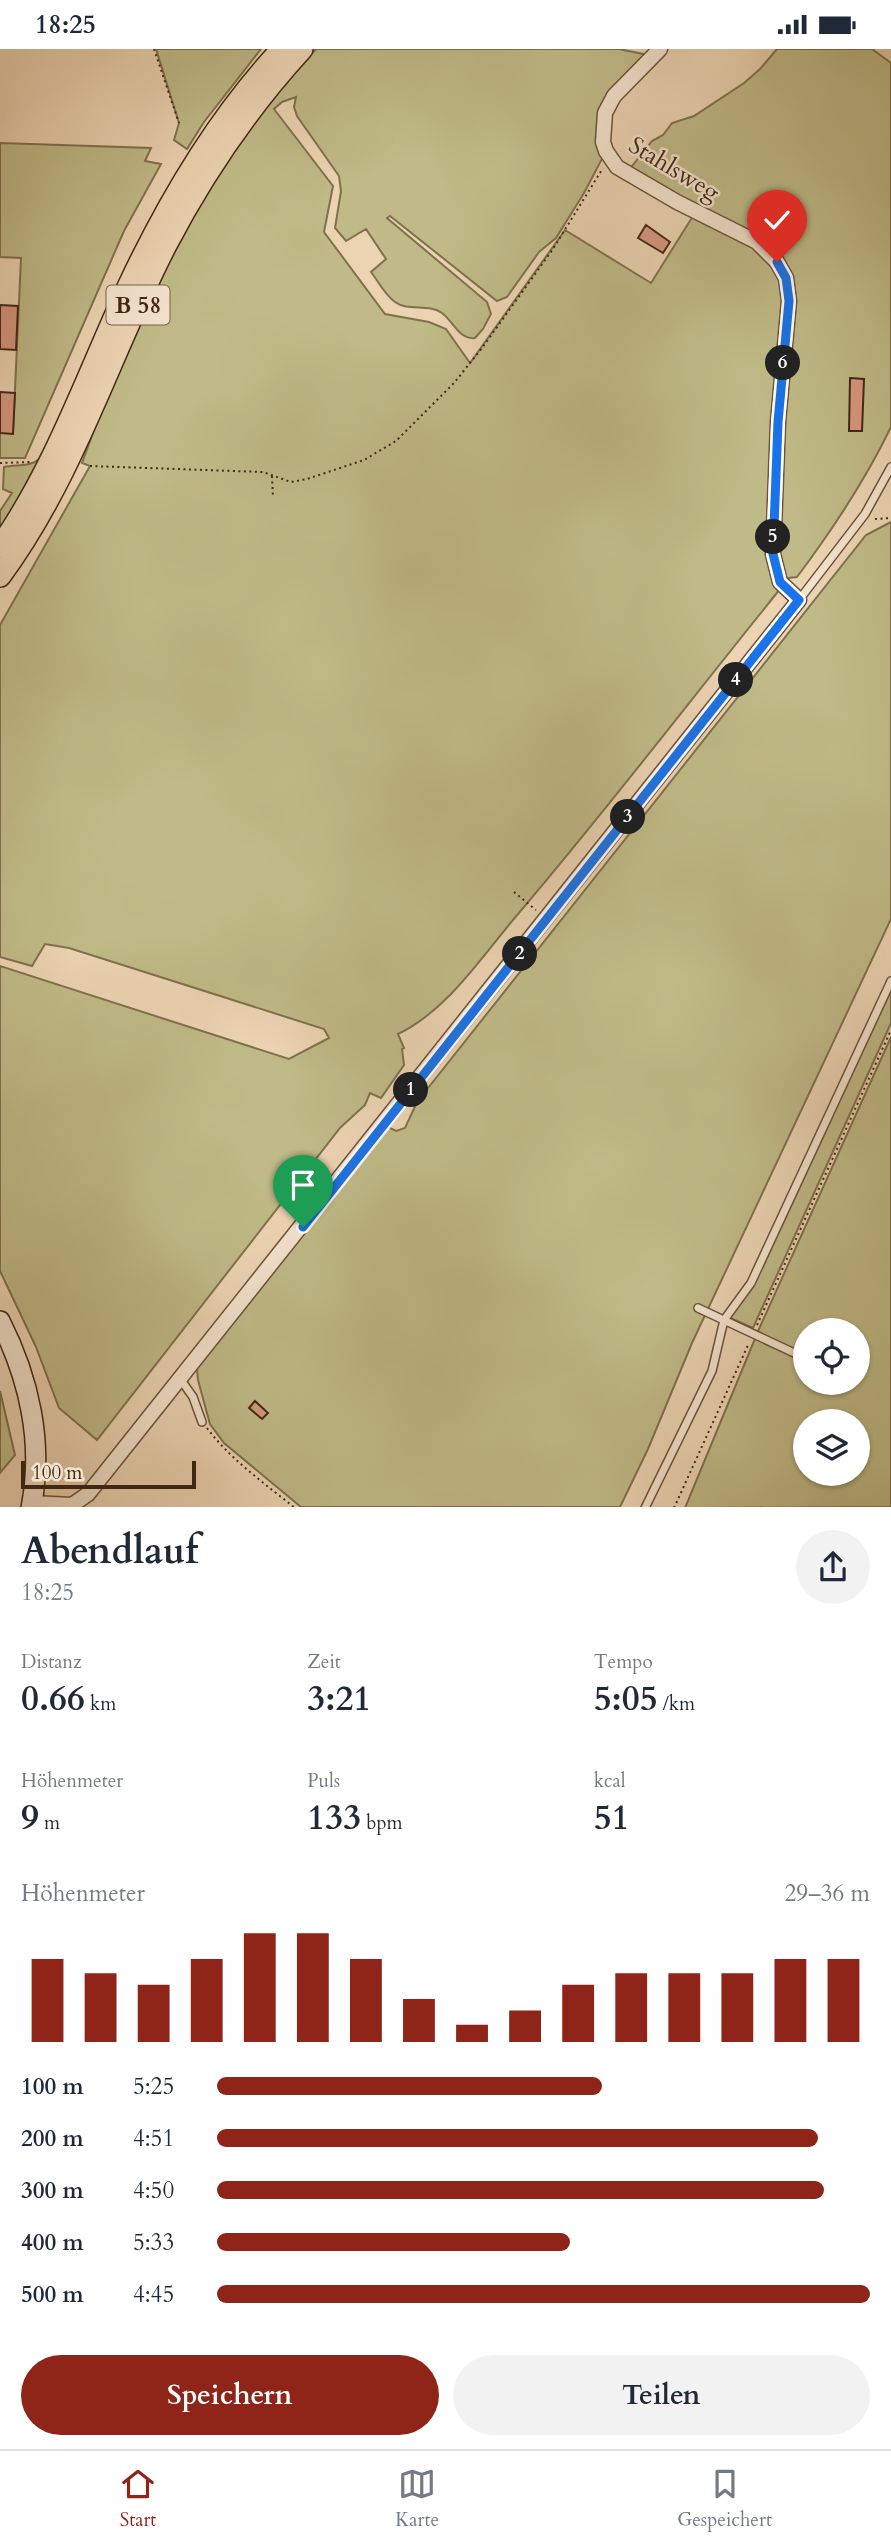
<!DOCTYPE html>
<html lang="de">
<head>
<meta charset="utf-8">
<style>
  :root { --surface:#fff; --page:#f2f2f3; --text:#1f2937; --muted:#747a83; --line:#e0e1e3; --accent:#8f2418 }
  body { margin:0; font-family:Cardo,serif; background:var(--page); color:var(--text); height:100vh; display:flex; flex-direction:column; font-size:26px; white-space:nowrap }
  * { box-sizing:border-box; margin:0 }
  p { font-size:23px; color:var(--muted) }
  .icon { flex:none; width:38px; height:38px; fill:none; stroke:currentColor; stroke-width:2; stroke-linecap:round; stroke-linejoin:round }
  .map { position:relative; height:1458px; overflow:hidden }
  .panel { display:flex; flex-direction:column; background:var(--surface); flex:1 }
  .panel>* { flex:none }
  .controls { position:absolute; left:793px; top:1269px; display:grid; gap:14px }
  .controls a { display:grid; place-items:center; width:77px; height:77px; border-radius:50%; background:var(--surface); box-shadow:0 2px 5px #0004; font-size:35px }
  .scale { position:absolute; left:21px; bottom:18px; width:175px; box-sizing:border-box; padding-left:7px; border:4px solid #412815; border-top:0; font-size:19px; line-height:24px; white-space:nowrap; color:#412815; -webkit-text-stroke:5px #f3e2cd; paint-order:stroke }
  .pin { position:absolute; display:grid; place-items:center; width:60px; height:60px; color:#fff; margin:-72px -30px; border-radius:50% 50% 50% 0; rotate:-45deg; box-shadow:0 0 7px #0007 }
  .pin .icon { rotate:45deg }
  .km { position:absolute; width:35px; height:35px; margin:-18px; border-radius:50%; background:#222; color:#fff; font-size:19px; line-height:35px; text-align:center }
  .round { display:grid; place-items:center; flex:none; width:74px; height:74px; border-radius:37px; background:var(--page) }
  .headline { display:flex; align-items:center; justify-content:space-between; height:119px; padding:0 21px }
  h1 { font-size:38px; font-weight:700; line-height:52px }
  .metrics { display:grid; grid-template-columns:repeat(3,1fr); gap:10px; height:119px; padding:7px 21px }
  .metrics div { display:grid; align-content:center }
  .metrics b { font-size:35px; font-weight:700 }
  .metrics small { font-size:19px; font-weight:400 }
  .metrics p { font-size:19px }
  .chart { height:196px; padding:14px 21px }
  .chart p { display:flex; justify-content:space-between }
  .chart svg { width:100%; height:126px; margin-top:7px; stroke:var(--accent); stroke-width:6 }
  .primary-button { display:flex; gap:14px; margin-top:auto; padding:14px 21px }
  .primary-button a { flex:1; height:80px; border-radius:42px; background:var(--accent); color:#fff; font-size:28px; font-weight:700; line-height:80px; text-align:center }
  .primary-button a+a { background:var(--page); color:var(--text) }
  ul { padding:0 21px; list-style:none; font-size:23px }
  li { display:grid; grid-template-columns:112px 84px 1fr; align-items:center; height:52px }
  li i { height:18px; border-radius:9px; background:var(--accent) }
  .status { display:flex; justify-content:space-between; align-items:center; height:49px; padding:0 35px; background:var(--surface); direction:ltr }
  .status svg { height:19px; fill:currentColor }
  .tab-bar { display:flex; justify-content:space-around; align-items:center; height:98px; border-top:2px solid var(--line); background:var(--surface); font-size:19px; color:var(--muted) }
  .tab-bar a { display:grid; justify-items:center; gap:4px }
  .tab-bar .selected { color:var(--accent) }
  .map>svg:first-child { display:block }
</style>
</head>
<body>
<div class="status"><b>18:25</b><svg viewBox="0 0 49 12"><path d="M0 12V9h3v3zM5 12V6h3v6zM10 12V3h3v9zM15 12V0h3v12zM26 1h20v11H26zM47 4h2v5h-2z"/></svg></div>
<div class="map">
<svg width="891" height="1459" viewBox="0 0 891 1459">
  <rect width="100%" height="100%" fill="#ecd3b2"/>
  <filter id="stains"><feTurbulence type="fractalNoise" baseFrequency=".00286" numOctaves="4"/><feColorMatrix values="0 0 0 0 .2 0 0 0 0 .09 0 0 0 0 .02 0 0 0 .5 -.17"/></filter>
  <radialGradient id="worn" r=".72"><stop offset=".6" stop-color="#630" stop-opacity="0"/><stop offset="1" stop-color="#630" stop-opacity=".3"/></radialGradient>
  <path fill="#bfba87" stroke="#80714e" stroke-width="2" fill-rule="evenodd" d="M156,0h105l-57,73 -17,27 -13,-9 5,-17z
    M316,0h303l29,6 -38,42 -6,58 -20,38 -28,45 -17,14 -32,45 -10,4 -107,-85 -3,2 100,84 4,12 -8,15 -8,9c-16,2 -22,-17 -33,-25 -13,-10 -34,-1 -47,-11 -10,-7 -17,-21 -24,-30l15,-13 -20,-30 -20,12 -11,-13 6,-37 -2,-15 -42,-60 -3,-9 2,-10 -14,5 -8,7 59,77 -9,46 61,82 44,8 17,7 24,34 95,-133 86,53 42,-67 67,33 21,30 6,90 -6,-111 -152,-88 23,-29 11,-6 9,-12 22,-7 50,-33 16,-14 17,-20h95l19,14v364c-26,54 -58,102 -94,150l-8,1c-91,112 -178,227 -271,336 -36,42 -70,96 -120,120l6,14 -2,1 2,16 -23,33 -11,-5 -5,12 -25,23 -243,312 -38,-32 -23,-61 -36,-76v-305l289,93 40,-21 -5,-9 -255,-81 -24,-4 -13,22 -32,-9v-332l90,-159 -8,-3 23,-63 59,-135 77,-131z
    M0,94l151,5 -6,13 16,3 -37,67 -99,227h-25v-25h13l8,-175 -21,-1z
    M44,406l-44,77v-21l12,-18 -9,-4 1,-22c15,-3 28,1 40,-12z
    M891,473v397l-199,424 -44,106 -28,58h-319l-77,-64 -14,-19 -12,-44 -1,-11 3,-7 188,-235 8,4 9,-3 12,-26 449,-567z
    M891,937v37l-138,305 -25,-11 7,-9z
    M891,988v470l-206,1 74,-179zM805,1281h53v53h-53zM805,1372h53v52h-53z
    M0,1342l15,64 -15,18z"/>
  <path fill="#d79780" stroke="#412815" stroke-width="2" d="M646,176l24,17 -7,11 -25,-15z
    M0,256l18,1 -2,44 -16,-1z
    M850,329l14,1 -2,52h-13z
    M0,343l15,1 -2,41 -13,-1z
    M255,1352l13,12 -6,6 -13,-11z"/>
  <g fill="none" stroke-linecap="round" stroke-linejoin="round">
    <defs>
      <path id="lane" d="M799,551l66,-86 26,-47
        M698,1259l107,50
        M181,1331l12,17 9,25
        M645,1459l67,-137 12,-51 27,-37 140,-302"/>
      <path id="street" d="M32,1454l40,2 16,-11 711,-894 -19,-18 -7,-28 5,-132 11,-121 -3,-23 -9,-16 -20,-20 -80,-40 -60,-35 -11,-16 -3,-9 2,-29 9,-17 46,-47"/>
      <path id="secondary" d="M0,1272c29,57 44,122 31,187"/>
      <path id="primary" d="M0,498c56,-80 88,-174 129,-262 40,-85 89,-168 153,-236
        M0,527c74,-100 109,-221 166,-331 37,-71 82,-137 136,-196"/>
    </defs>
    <use href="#lane" stroke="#6c533c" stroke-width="10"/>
    <use href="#street" stroke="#6c533c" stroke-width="17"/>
    <use href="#secondary" stroke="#412815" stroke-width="22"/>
    <use href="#primary" stroke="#412815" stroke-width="24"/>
    <path stroke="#412815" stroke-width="2" stroke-dasharray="2 3.5" stroke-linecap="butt" d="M154,0l25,74
      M0,414l30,-1
      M90,417l173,6 28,10 16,-3 57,-19 32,-19 58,-58 28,-35 71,-99 50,-81
      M272,427l1,22
      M875,470l16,-1
      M514,843l22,18
      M757,1276l134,-295
      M207,1379c23,31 57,55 88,80
      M674,1459l75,-165"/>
    <use href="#lane" stroke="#f3e2cd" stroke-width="7"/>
    <use href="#street" stroke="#f3e2cd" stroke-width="14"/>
    <use href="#secondary" stroke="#f3e2cd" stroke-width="19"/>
    <use href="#primary" stroke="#ecd3b2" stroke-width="21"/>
  </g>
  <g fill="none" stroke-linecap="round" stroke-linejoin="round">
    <defs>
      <path id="route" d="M303,1178l496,-627 -19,-18 -7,-28 5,-132 11,-121 -3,-23 -9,-16"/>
    </defs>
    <use href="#route" stroke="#fff" stroke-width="14"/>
    <use href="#route" stroke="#1a73e8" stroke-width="9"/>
  </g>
  <g text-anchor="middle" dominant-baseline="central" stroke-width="5" stroke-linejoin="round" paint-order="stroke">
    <rect fill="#f3e2cd" stroke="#76604c" stroke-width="2" x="106.5" y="236.5" width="63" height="39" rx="5"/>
    <g font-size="23" font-weight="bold" fill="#412815">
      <text x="138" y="256">B 58</text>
    </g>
    <g font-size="24" fill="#412815" stroke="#f3e2cd">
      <text transform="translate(674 120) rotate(31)">Stahlsweg</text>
    </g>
  </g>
  <rect width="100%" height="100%" filter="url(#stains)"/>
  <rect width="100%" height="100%" fill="url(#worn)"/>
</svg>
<div class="controls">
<a><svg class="icon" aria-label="locate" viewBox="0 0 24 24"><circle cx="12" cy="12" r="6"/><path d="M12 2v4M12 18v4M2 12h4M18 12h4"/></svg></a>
<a><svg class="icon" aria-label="layers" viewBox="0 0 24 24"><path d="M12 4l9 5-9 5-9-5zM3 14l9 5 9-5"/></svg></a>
</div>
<div class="scale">100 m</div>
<div class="pin" style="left:303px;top:1178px;background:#1e9e55"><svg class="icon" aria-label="arrive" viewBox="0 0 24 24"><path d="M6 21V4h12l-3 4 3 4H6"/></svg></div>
<div class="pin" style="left:777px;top:213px;background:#d93025"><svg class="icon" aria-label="check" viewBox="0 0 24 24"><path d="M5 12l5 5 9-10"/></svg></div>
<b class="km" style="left:411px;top:1041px">1</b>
<b class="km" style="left:520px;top:905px">2</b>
<b class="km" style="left:628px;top:768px">3</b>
<b class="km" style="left:736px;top:631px">4</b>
<b class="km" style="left:773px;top:488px">5</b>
<b class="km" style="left:783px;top:314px">6</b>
</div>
<section class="panel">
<div class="headline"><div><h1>Abendlauf</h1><p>18:25</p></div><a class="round"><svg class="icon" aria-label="share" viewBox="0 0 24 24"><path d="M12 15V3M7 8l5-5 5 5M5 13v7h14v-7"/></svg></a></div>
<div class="metrics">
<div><p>Distanz</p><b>0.66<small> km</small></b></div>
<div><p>Zeit</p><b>3:21</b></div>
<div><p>Tempo</p><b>5:05<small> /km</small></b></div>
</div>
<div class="metrics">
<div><p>Höhenmeter</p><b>9<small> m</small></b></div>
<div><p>Puls</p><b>133<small> bpm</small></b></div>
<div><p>kcal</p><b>51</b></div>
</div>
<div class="chart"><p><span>Höhenmeter</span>29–36 m</p>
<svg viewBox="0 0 160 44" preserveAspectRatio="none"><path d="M5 44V15M15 44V20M25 44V24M35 44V15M45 44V6M55 44V6M65 44V15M75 44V29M85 44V38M95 44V33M105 44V24M115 44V20M125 44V20M135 44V20M145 44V15M155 44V15"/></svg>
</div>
<ul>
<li><b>100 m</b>5:25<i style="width:59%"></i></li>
<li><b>200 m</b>4:51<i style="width:92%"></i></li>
<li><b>300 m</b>4:50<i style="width:93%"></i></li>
<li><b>400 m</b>5:33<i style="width:54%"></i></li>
<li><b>500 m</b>4:45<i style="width:100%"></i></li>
</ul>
<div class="primary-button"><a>Speichern</a><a>Teilen</a></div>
</section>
<nav class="tab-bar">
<a class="selected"><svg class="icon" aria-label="home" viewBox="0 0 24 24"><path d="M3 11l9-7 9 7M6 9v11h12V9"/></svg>Start</a>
<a><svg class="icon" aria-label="map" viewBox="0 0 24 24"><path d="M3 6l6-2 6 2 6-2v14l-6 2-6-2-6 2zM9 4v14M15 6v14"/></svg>Karte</a>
<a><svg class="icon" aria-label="saved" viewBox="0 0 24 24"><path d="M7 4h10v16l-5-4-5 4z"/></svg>Gespeichert</a>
</nav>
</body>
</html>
